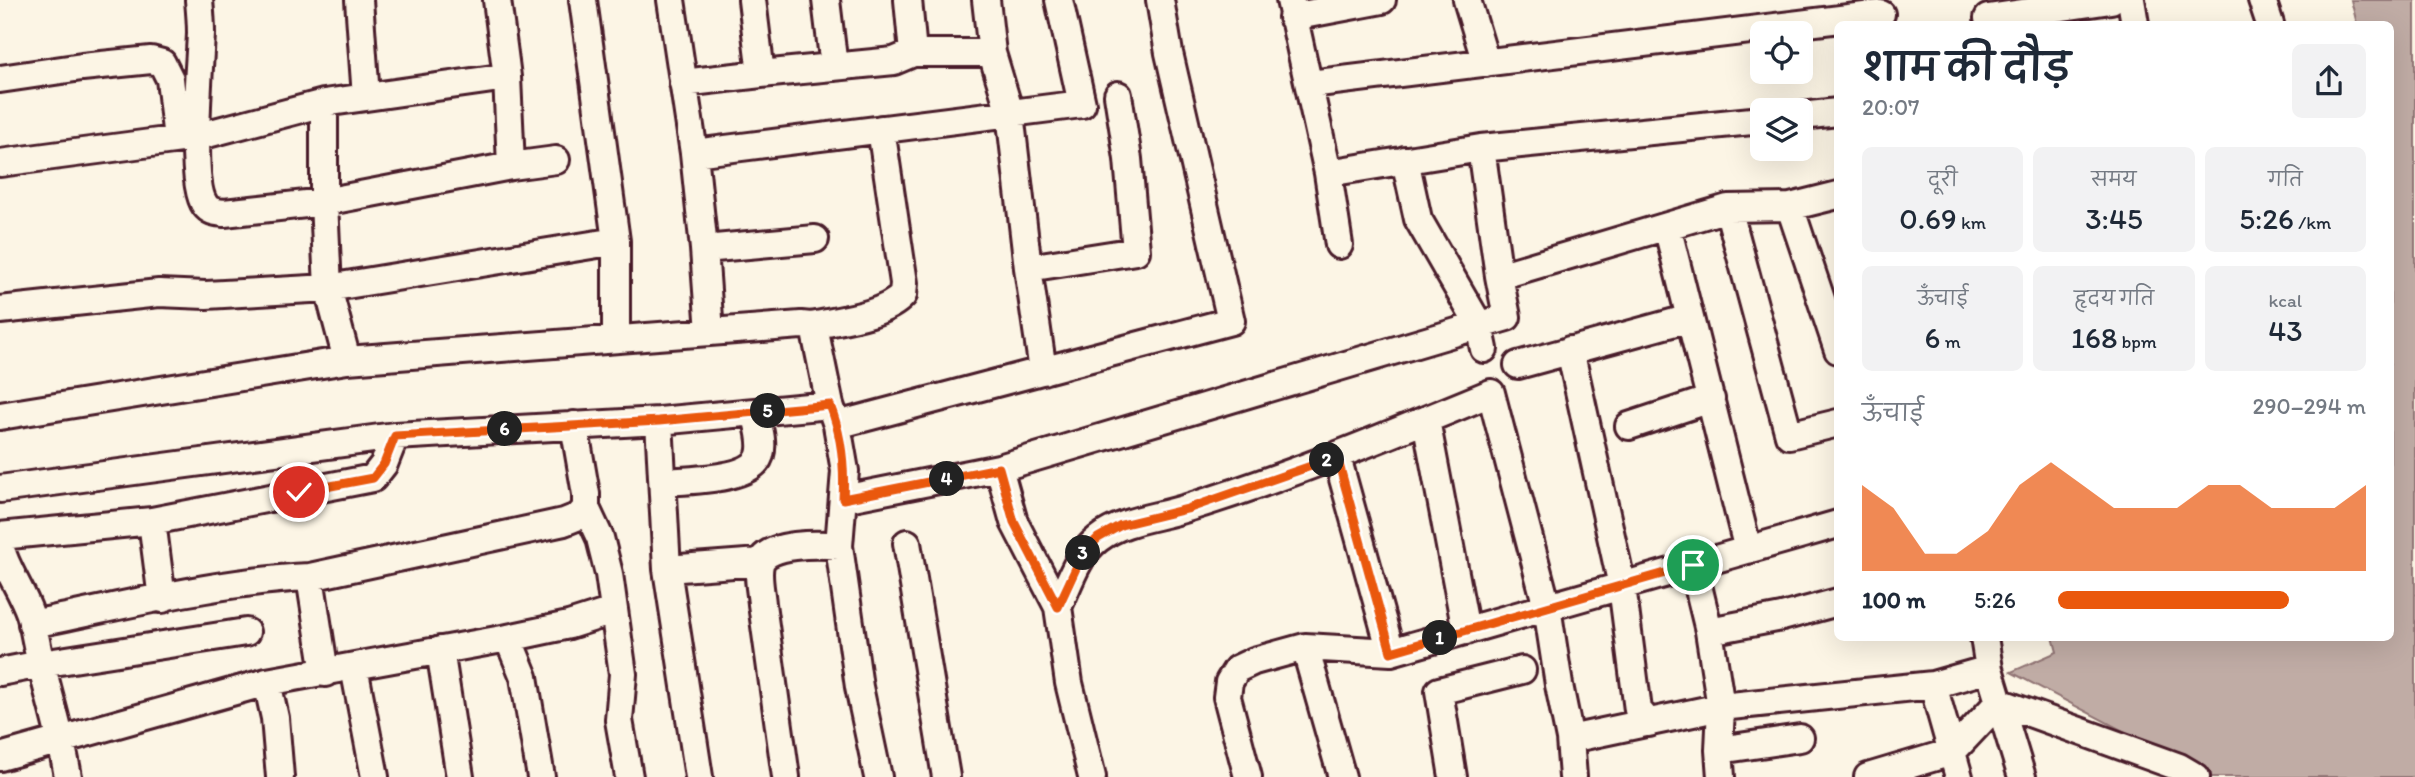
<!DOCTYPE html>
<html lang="hi">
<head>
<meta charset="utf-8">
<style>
  :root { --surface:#fff; --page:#f2f2f3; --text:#1f2937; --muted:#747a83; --accent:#ea580c }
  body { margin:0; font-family:Itim,"Playpen Sans Deva",sans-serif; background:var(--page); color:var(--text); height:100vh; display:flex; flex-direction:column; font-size:26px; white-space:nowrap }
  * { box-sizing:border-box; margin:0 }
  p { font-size:23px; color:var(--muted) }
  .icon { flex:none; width:38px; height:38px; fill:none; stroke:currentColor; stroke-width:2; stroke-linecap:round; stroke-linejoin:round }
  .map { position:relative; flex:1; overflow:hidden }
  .drawer { position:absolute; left:1834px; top:21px; width:560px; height:620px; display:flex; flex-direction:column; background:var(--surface); border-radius:10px; box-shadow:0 7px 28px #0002 }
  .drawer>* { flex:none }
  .controls { position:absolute; left:1750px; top:21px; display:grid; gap:14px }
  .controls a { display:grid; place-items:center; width:63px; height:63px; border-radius:10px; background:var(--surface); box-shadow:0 7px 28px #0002; font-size:35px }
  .pin { position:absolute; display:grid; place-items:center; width:60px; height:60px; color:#fff; margin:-30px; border:4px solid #fff; border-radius:50%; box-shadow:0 2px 7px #0007 }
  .km { position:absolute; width:35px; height:35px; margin:-18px; border-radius:50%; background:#222; color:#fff; font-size:19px; line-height:35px; text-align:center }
  .round { display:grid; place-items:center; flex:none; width:74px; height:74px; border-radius:10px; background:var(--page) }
  .summary { display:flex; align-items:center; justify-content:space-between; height:119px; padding:0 28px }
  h1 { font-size:38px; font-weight:600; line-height:52px }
  .figures { display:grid; grid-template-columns:repeat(3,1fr); gap:10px; height:119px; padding:7px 28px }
  .figures div { display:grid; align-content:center; border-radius:10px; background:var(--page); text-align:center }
  .figures b { font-size:30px; font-weight:600 }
  .figures small { font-size:19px; font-weight:400 }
  .figures p { font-size:19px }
  .chart { height:196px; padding:14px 28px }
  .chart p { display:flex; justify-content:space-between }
  .chart svg { width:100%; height:126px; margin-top:7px; fill:var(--accent); opacity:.7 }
  ul { padding:0 28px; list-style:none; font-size:23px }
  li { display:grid; grid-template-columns:112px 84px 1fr; align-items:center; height:52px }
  li i { height:18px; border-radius:9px; background:var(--accent) }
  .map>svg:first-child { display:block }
</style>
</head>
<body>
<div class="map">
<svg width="2415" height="777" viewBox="0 0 2415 777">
  <rect width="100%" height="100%" fill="#fcf5e5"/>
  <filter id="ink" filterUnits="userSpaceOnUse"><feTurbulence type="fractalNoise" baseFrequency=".0143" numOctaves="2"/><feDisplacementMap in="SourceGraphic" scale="14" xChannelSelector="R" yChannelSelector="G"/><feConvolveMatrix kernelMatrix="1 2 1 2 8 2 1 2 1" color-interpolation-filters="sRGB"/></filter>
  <g filter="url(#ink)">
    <path fill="#c0aca5" stroke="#917474" stroke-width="2" d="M2351,0h64v777h-204l-200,-105 46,-20 -4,-15h337v-613h-33z"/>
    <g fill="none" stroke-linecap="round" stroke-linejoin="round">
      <defs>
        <path id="minor" d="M199,0c1,11 2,22 2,33 -1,32 -13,149 4,172 5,7 11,7 19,8l100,-11 187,-36 45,-6
          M359,0l7,97
          M671,0l23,153 10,96 111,-10
          M826,0l8,67
          M908,0l5,53
          M986,0l6,53 18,60 18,155 15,103
          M1290,0l38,173 153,-25 281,-28
          M1467,0l19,63
          M2131,0l4,24
          M2262,0l8,24
          M1292,17l90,-17
          M1989,24l-1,-6 123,-18
          M761,74l133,-13 19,-8h79
          M507,77l4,89
          M0,79l82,-12 69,-7 11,3 8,16 7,60
          M683,83l78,-9 -9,-74
          M1310,84l571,-70
          M324,103v99l4,86 288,-47 -33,-241
          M1801,116l37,-4
          M1481,148l18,128
          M694,153l388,-49 -23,-104
          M1405,160l13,59 61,106 5,24
          M0,163l196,-26 128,-34 183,-26 -10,-77
          M1328,173l11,72
          M1790,207l48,143
          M1728,208l61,227 49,-12
          M1667,226l81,324
          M616,241v97
          M704,249l6,83
          M1028,268l108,-17 -8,-92 -10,-64
          M0,310l159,-17 47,2 122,-7 19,72
          M811,326c28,-6 73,-10 92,-31l1,-12 -23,-154
          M1570,350l52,236 16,124 11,13
          M1518,365l172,-47
          M0,416l347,-56 454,-35 10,1 4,6 15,73 7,20 8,46 -6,75 20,141 19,90
          M1426,420l40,211
          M659,421l8,148 32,208
          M837,425l394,-104 -62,-268 -9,-53
          M1629,426l82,-27
          M1337,457l54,195
          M999,468l15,54 44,85 11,76 23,94
          M663,482c23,-2 89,-1 97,-27 4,-13 -2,-30 -5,-43
          M0,489l395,-53 264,-15 171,-16
          M843,499l156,-31 508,-151 -8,-41 229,-68 62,-1 48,-12
          M586,508l14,30 9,36 14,100 -4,46 10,57
          M152,521l10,78
          M0,536l152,-15 221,-43 11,-14 11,-28
          M907,543l39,234
          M0,546c6,24 22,44 30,68 5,17 7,36 12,53 9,37 20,72 26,110
          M1693,565l16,66 12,76 -2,43
          M667,569l93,-7
          M310,577l15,96
          M1058,607c11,-23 19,-52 40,-68 26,-20 59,-21 89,-31 104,-32 204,-74 304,-115l56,214 12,78 11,54 3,38
          M32,624c91,-18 186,-43 278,-47l254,-55 15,-6 7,-8v-14l-12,-69
          M1709,631l73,-14 56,-15
          M1984,637l5,32 33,108
          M508,638l61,-13 44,-14
          M1305,647l37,130
          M440,650l20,127
          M354,667l21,110
          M0,672l41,-8 205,-32
          M267,682l8,36 5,59
          M1933,685l26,92
          M1570,739l151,-32 212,-22 56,-16
          M0,757l267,-75 241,-44 16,39 17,100
          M786,777l-24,-173c-1,-13 -5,-28 -2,-40 6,-22 61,-20 79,-18
          M1248,777l-21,-80 2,-15 8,-13 17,-8 51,-14 86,5 447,-128
          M1453,777l-14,-86 83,-21
          M1721,777l-2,-27 81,-12
          M1868,777l84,-25 47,-50 180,65 17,10"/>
      </defs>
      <use href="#minor" stroke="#4a1f2b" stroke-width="32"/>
      <use href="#minor" stroke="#fcf5e5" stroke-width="26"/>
    </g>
  </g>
  <g fill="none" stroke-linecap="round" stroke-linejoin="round" filter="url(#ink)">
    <defs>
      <path id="route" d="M299,492l74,-14 11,-14 11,-28 264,-15 171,-16c12,31 15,62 13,94l156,-31 15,54 44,85 25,-54 15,-15 23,-13 66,-16 150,-52 54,195 302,-87"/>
    </defs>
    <use href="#route" stroke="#fff" stroke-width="14"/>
    <use href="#route" stroke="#ea580c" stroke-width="9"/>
  </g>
</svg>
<div class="controls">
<a><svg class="icon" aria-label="locate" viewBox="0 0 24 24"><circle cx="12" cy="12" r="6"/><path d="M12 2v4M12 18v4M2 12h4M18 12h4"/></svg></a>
<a><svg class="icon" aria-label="layers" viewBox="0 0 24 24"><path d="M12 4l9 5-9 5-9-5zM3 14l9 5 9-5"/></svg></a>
</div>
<div class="pin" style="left:1693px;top:565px;background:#1e9e55"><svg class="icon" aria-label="arrive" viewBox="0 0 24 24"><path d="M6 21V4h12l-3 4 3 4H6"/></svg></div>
<div class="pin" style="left:299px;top:492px;background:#d93025"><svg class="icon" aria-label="check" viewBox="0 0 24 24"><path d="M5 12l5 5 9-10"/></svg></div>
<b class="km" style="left:1440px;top:638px">1</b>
<b class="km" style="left:1327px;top:460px">2</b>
<b class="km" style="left:1083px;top:553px">3</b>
<b class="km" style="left:947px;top:479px">4</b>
<b class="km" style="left:768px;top:411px">5</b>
<b class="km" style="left:505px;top:429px">6</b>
<section class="drawer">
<div class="summary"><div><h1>शाम की दौड़</h1><p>20:07</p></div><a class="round"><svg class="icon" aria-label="share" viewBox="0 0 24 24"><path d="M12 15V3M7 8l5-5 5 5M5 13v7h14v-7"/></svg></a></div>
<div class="figures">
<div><p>दूरी</p><b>0.69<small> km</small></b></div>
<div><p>समय</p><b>3:45</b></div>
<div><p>गति</p><b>5:26<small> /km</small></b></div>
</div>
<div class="figures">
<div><p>ऊँचाई</p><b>6<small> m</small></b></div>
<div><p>हृदय गति</p><b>168<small> bpm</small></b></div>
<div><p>kcal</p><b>43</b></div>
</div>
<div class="chart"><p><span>ऊँचाई</span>290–294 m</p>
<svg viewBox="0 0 160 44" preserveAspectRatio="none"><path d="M0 44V14L10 22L20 38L30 38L40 30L50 14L60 6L70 14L80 22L90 22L100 22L110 14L120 14L130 22L140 22L150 22L160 14V44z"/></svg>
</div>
<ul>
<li><b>100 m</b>5:26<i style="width:75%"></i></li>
</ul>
</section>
</div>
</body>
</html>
